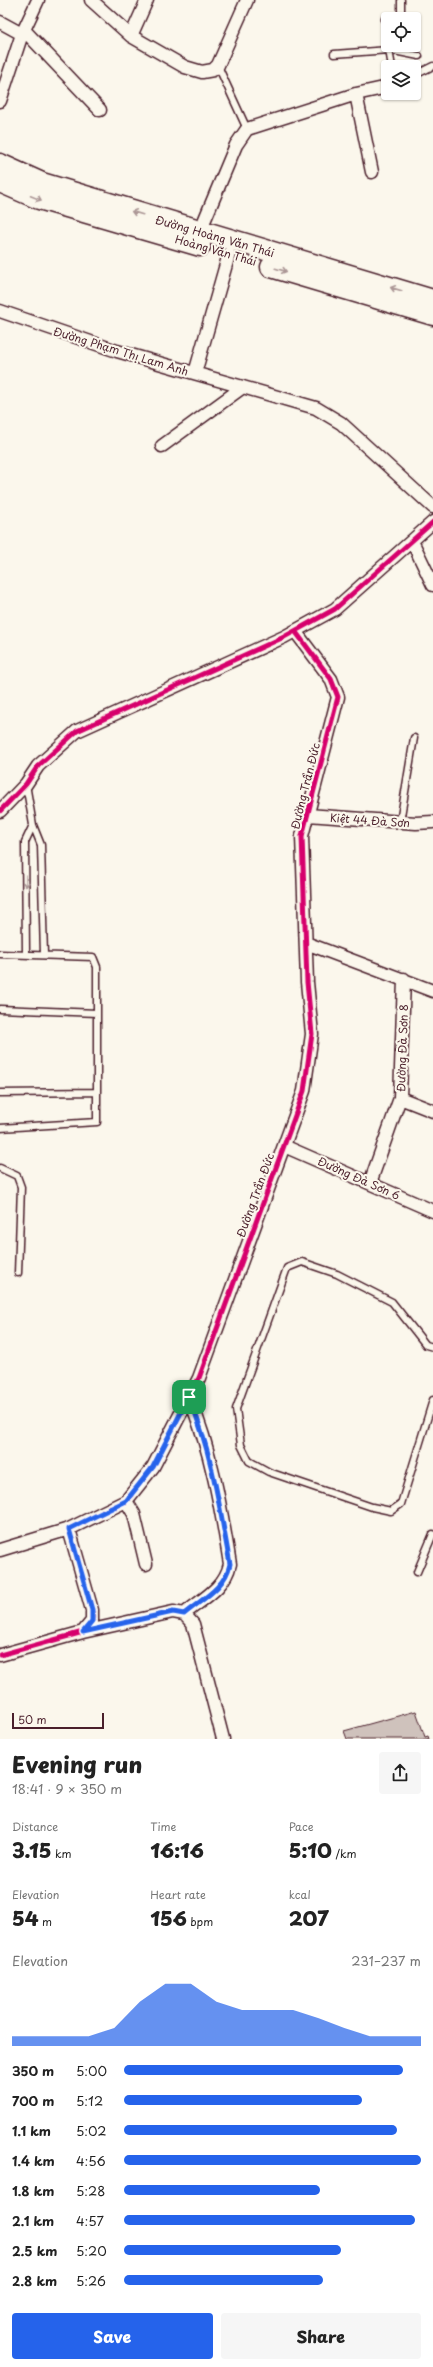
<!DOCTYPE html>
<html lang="en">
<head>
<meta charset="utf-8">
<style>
  :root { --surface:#fff; --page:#f6f6f6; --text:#222; --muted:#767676; --accent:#2563eb }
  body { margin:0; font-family:"Playpen Sans",sans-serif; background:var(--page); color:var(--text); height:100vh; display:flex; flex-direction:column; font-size:15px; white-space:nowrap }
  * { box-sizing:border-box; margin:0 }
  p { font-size:13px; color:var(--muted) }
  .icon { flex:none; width:22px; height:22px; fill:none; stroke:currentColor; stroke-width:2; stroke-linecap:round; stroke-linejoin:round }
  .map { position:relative; height:1739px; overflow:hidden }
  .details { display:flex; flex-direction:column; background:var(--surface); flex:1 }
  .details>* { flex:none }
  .buttons { position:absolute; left:381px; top:12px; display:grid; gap:8px }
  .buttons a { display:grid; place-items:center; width:40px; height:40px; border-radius:4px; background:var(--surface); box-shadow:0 1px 3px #0004; font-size:20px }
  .scale { position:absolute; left:12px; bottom:10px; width:92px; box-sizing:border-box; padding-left:4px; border:2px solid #4a1f2b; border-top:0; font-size:11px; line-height:14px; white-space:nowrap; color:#4a1f2b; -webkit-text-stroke:3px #fbf7ec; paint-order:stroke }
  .pin { position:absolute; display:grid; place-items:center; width:34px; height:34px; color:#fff; margin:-17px; border-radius:8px; box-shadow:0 2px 6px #0006 }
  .round { display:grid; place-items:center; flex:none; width:42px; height:42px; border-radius:4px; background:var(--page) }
  .overview { display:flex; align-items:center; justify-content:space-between; height:68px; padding:0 12px }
  h1 { font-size:22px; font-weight:800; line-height:30px }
  .figures { display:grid; grid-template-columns:repeat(3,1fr); gap:6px; height:68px; padding:4px 12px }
  .figures div { display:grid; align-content:center }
  .figures b { font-size:20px; font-weight:800 }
  .figures small { font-size:11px; font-weight:400 }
  .figures p { font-size:11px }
  .chart { height:112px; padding:8px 12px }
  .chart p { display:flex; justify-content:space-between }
  .chart svg { width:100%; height:72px; margin-top:4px; fill:var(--accent); opacity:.7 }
  .primary-button { display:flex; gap:8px; margin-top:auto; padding:8px 12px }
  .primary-button a { flex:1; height:46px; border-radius:4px; background:var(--accent); color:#fff; font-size:16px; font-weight:800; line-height:46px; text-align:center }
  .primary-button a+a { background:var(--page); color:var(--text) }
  ul { padding:0 12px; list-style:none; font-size:13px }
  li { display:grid; grid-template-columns:64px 48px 1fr; align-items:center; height:30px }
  li i { height:10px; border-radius:5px; background:var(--accent) }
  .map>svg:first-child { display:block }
</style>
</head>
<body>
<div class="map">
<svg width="433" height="1739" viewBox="0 0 433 1739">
  <rect width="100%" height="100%" fill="#fbf7ec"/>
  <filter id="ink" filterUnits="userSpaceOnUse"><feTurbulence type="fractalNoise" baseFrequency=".025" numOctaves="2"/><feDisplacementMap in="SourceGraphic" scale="8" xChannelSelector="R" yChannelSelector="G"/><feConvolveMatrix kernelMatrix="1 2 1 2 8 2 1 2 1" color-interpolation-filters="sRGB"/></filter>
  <g filter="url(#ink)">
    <path fill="#cfc2bc" stroke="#4a1f2b" d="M416,1711l9,26 3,-1 1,3h-82l-3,-8z"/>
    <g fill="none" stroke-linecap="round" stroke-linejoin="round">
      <defs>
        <path id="lane" d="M388,19h-3l3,25
          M401,19v-19
          M388,45l1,5 30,6
          M334,54l55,-4 3,17
          M218,66l29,63
          M414,79l3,-5 16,-8
          M26,784l7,41
          M400,822l14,-84
          M0,954l93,3 4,10v155l-97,6
          M26,954l-1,-112 8,-17 8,20 3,110
          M0,1009l97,4
          M0,1093l97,-1
          M0,1168l17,8 4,11 -3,86
          M433,1347l-7,-2 -34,-43 -55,-28 -35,-12 -15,6 -51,141 5,36 8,16 20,11 103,35 19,4 10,-7 32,-104
          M417,1572l16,-38"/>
        <path id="street" d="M91,0l40,36 54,31 17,5 11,-2 5,-5 29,-65
          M0,22l22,12
          M24,30l76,80
          M131,36l16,-36
          M356,94l16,78
          M0,101l22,-67 16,-34
          M200,231l36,-86 11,-16 109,-35 32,-7
          M0,311l117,40 199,57 25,15 92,84
          M195,373l34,-119
          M162,446l81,-59
          M412,541l21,44
          M0,811l26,-27 12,-18 39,-35 207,-94 51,-28 98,-87
          M308,815l108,8 17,-1
          M306,943l127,48
          M400,1098l33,13
          M284,1146l149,65
          M370,1183l30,-85 4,-119
          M126,1501l8,13 12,50
          M0,1550l69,-21
          M184,1614c18,-15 41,-26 46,-50 -9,-56 -19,-115 -41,-167
          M83,1632l90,-20 11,2 9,10 30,115
          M0,1655l83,-23 9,-11v-11l-23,-81 57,-28 27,-34 46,-89 105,-287 8,-57 -5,-52 -5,-146 36,-139 -7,-18 -36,-48"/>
        <path id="primary" d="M0,164l42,19 391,117
          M0,182l39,17 161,47
          M271,267l162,48"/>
      </defs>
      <use href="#lane" stroke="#4a1f2b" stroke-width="9"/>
      <use href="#street" stroke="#4a1f2b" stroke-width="15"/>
      <use href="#primary" stroke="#4a1f2b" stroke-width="23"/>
      <use href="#lane" stroke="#fbf7ec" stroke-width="6"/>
      <use href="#street" stroke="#fbf7ec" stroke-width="12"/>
      <use href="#primary" stroke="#fbf7ec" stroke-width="20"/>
      <defs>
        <path id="cycleway" d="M0,811l26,-27 12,-18 39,-35 207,-94 51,-28 98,-87
          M0,1655l83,-23 9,-11v-11l-23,-81 57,-28 27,-34 46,-89 105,-287 8,-57 -5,-52 -5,-146 36,-139 -7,-18 -36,-48"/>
      </defs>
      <use href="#cycleway" stroke="#fbf7ec" stroke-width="8"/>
      <use href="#cycleway" stroke="#d6006c" stroke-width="5"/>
    </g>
    <defs><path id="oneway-shaft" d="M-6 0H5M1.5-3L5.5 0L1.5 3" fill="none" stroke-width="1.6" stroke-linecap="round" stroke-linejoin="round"/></defs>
    <g stroke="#ab9695">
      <use href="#oneway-shaft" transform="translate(36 198) rotate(22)"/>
      <use href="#oneway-shaft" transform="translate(137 213) rotate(-164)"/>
      <use href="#oneway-shaft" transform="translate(281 270) rotate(16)"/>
      <use href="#oneway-shaft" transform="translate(396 289) rotate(-164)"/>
      <use href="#oneway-shaft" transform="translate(26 881) rotate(90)"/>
    </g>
  </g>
  <g fill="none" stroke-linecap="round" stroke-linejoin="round" filter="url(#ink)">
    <defs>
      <path id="route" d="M189,1397c22,52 31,111 41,167 -5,24 -28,35 -46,50l-11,-2 -90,20 9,-11v-11l-23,-81 57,-28 27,-34z"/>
    </defs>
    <use href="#route" stroke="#fff" stroke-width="8"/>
    <use href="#route" stroke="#2563eb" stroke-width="5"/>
  </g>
  <g text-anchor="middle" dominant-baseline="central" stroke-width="4" stroke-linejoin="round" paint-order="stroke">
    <g font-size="11" fill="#4a1f2b" stroke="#fbf7ec">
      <text transform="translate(215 236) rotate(16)">Đường Hoàng Văn Thái</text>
      <text transform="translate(216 250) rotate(16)">Hoàng Văn Thái</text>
      <text transform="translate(121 351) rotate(17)">Đường Phạm Thị Lam Anh</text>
      <text transform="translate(305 786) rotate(-76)">Đường Trần Đức</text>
      <text transform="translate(370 820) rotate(4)">Kiệt 44 Đà Sơn</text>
      <text transform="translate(402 1048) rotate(-88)">Đường Đà Sơn 8</text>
      <text transform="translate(359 1178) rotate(24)">Đường Đà Sơn 6</text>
      <text transform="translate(255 1195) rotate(-70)">Đường Trần Đức</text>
    </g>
  </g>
</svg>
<div class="buttons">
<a><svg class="icon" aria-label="locate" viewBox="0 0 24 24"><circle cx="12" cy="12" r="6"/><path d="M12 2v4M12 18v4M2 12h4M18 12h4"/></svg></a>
<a><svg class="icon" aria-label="layers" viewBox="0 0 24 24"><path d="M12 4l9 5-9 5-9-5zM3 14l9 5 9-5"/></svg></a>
</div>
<div class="scale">50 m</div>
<div class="pin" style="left:189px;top:1397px;background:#1e9e55"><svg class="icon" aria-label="arrive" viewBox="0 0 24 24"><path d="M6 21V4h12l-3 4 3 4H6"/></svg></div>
</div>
<section class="details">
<div class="overview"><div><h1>Evening run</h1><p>18:41 · 9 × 350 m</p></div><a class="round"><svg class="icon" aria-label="share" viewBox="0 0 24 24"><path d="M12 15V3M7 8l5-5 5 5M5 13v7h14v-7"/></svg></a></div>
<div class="figures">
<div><p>Distance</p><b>3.15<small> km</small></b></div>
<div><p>Time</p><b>16:16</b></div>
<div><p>Pace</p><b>5:10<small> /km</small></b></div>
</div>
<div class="figures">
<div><p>Elevation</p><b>54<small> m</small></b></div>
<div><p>Heart rate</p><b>156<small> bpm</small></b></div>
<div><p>kcal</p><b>207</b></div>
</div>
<div class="chart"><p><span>Elevation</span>231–237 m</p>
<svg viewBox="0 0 160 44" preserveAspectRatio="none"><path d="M0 44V38L10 38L20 38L30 38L40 33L50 17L60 6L70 6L80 17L90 22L100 22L110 22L120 27L130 33L140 38L150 38L160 38V44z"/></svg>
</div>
<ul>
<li><b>350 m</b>5:00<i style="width:94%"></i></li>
<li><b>700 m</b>5:12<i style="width:80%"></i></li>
<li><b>1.1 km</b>5:02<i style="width:92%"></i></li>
<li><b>1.4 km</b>4:56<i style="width:100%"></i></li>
<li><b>1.8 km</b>5:28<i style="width:66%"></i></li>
<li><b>2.1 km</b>4:57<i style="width:98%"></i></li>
<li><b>2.5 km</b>5:20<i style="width:73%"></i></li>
<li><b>2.8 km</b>5:26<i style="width:67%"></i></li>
</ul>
<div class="primary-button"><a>Save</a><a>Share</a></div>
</section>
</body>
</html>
